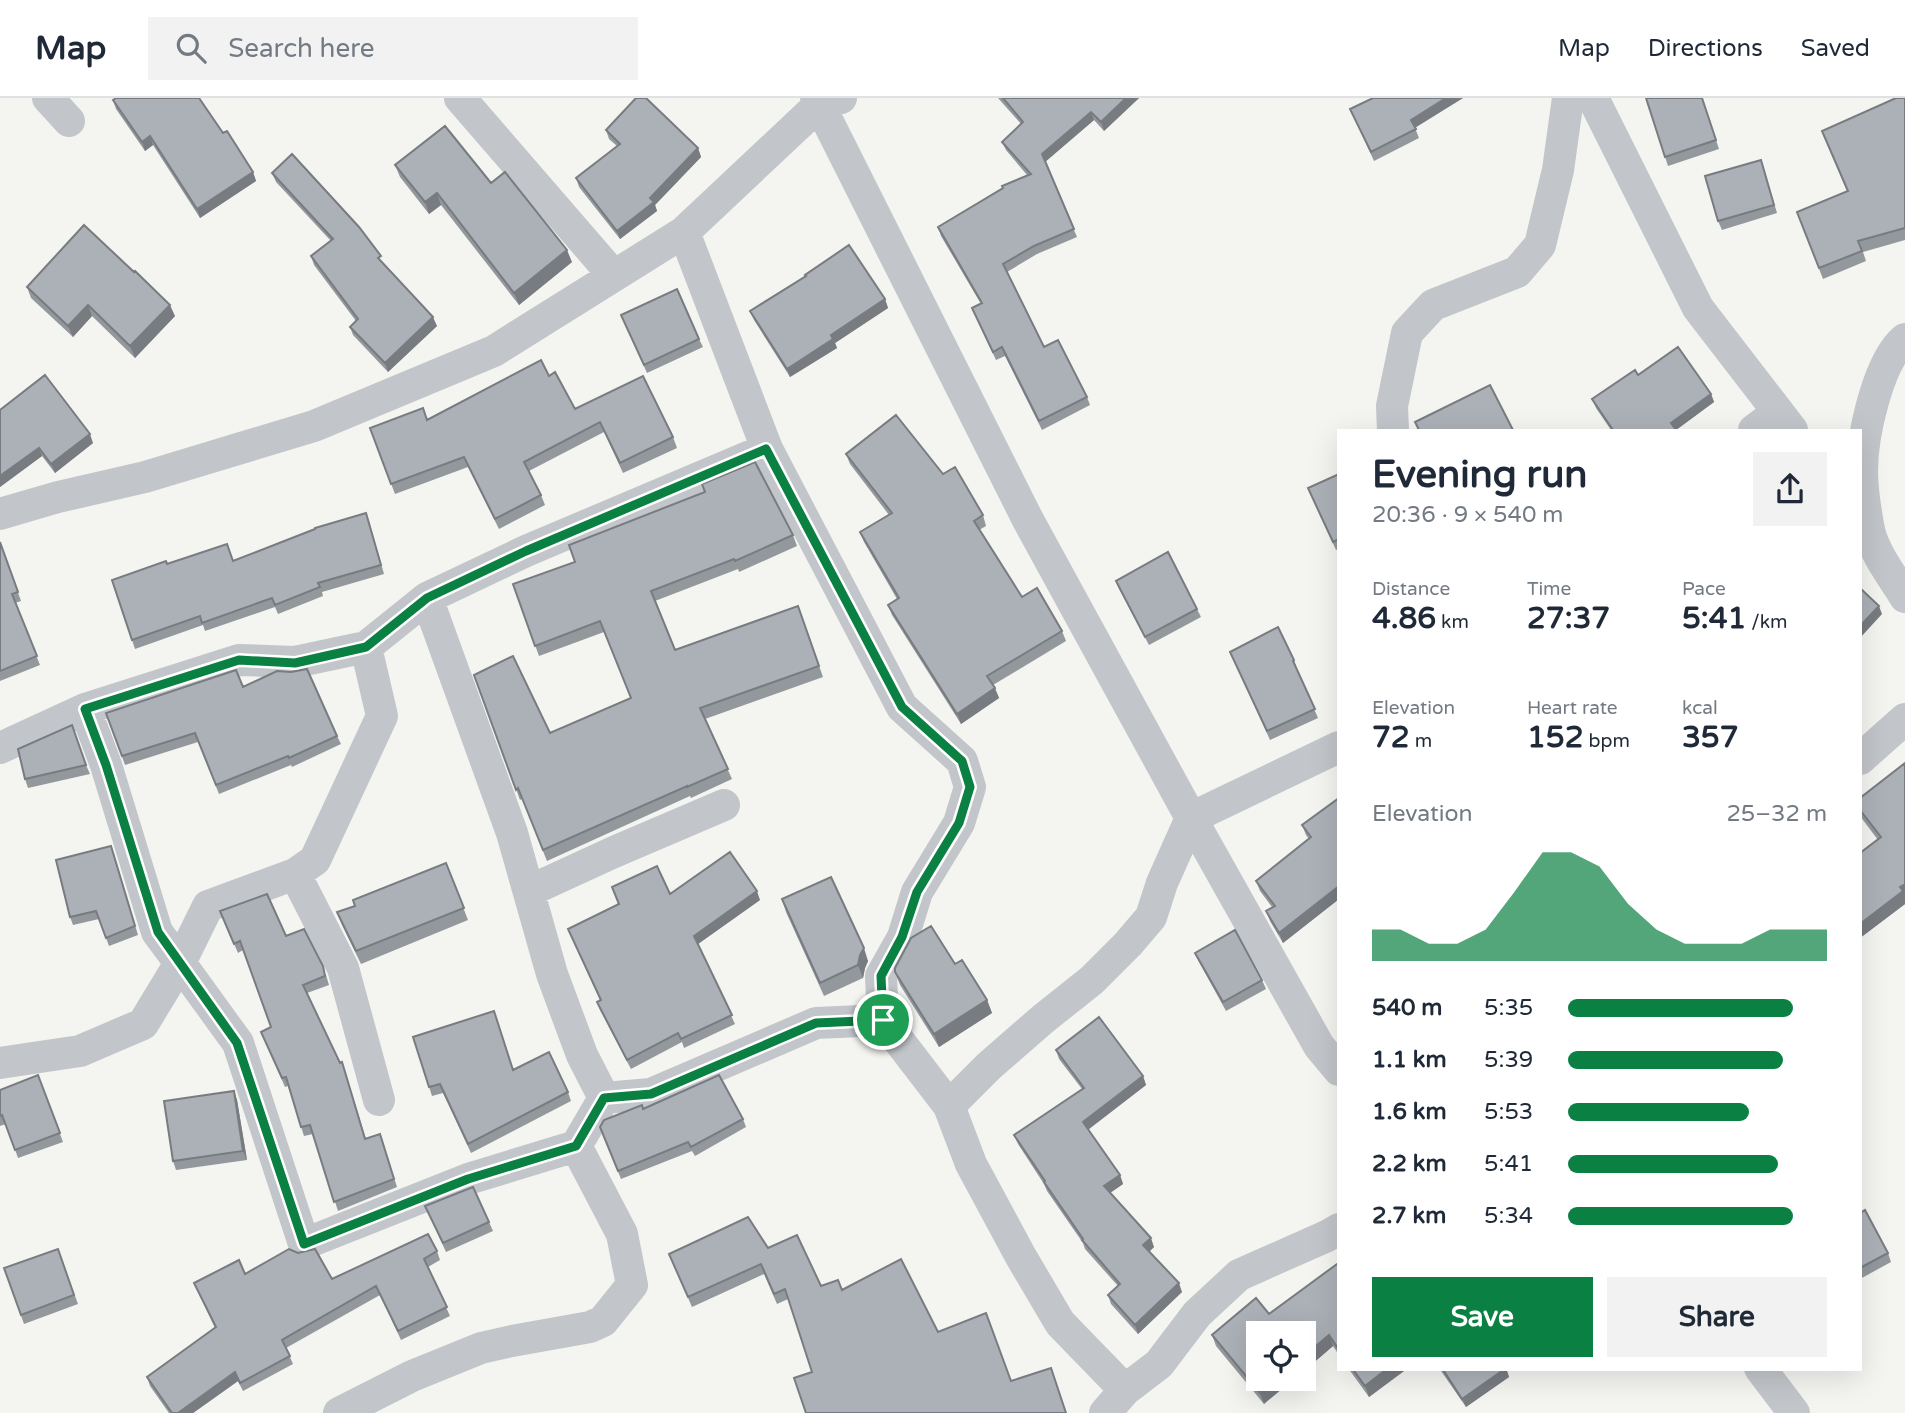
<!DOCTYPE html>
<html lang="en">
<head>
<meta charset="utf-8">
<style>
  :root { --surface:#fff; --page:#f2f2f3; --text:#1f2937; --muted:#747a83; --line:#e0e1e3; --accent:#0b8043 }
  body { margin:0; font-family:"Varela Round",sans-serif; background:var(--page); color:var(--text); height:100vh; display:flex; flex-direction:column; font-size:26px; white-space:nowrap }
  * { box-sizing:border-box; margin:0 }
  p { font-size:23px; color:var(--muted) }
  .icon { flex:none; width:38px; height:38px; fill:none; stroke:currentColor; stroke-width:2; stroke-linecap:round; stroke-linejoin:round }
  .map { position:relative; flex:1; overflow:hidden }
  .panel { position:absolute; left:1337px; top:331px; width:525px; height:942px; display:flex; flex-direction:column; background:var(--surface); border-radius:0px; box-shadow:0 7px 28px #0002 }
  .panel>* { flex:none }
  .controls { position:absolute; left:1246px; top:1223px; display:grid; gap:14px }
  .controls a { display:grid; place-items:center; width:70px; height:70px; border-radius:0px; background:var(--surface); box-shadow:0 7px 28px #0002; font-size:35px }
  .pin { position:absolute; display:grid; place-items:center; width:60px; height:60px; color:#fff; margin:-30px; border:4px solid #fff; border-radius:50%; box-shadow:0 2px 7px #0007 }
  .round { display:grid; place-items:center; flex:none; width:74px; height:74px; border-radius:0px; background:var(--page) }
  .headline { display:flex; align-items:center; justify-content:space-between; height:119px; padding:0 35px }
  h1 { font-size:38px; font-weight:800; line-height:52px }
  .metrics { display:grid; grid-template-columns:repeat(3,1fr); gap:10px; height:119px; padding:7px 35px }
  .metrics div { display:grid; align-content:center }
  .metrics b { font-size:30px; font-weight:800 }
  .metrics small { font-size:19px; font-weight:400 }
  .metrics p { font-size:19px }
  .chart { height:196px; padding:14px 35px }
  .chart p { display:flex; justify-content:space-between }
  .chart svg { width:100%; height:126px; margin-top:7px; fill:var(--accent); opacity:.7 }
  .cta { display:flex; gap:14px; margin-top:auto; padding:14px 35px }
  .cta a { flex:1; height:80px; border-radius:0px; background:var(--accent); color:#fff; font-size:28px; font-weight:800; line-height:80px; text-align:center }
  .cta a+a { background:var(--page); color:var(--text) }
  ul { padding:0 35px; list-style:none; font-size:23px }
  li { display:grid; grid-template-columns:112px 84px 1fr; align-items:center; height:52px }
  li i { height:18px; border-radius:9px; background:var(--accent) }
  header { display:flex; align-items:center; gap:42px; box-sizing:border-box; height:98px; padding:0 35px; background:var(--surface); border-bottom:2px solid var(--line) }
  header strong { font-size:33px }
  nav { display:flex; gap:38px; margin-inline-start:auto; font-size:24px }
  .search { width:490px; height:63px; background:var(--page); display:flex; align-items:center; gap:18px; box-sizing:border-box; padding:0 24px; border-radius:0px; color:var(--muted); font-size:26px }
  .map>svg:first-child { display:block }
</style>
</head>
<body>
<header>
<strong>Map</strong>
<div class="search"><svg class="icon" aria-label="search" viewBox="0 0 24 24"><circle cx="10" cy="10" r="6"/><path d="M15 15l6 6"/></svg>Search here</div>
<nav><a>Map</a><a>Directions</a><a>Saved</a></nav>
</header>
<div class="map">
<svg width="1905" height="1315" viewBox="0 0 1905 1315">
  <rect width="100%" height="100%" fill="#f4f5f1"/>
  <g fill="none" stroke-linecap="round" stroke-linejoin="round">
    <path stroke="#c2c5c9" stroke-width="32" d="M48,0l21,23
      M460,0l154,178
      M816,0l212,422 163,298 128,228 20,24
      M841,0l-22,7 -135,127 83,217 135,258 60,54 8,26 -11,36 -42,69 -14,45 -22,39 2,44
      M1593,0l105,210 94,122
      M1905,241c-27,22 -43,97 -43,132 0,16 4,43 7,59 5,23 24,47 36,67
      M1393,332l-1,-24 15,-73 26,-28 84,-33 23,-27 18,-75 10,-72
      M1754,332l24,-18
      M0,416l58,-17 87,-20 169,-51 180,-75 190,-119
      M427,500l85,235 40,141 30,81 22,43 47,-4 165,-71 67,-3 66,86
      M366,549l16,69 -67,144 -20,14 -87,32 -28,57 -23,-31 -51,-167 -21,-56 154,-49 56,2 71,-15 61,-49 99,-47 241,-102
      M0,650l85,-39
      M1860,661l45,-40
      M295,776l48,94 36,132
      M529,793l85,-39 110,-47
      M0,965l80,-12 63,-27 37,-61 58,80 66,201 164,-65 108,-33 28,-48
      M1760,1270l34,45
      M1125,1292l-65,-67 -40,-68 -49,-91 -22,-58 40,-40 54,-47 49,-39 36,-36 23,-27 11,-34 29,-65 148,-71
      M339,1315l73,-37 69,-28 31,-7 78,-14 13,-6 29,-36 -10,-51 -46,-88
      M1105,1315l20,-23 34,-26 38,-50 42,-39 88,-39 12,-7"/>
  </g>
  <path fill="#93989d" d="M998,0h141l-35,33 -10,-11 -49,42 32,75 -40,17 -30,18 37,75 43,50 3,8 -48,25 -37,-74 -9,4 -24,-52 9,-4 -40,-68 -3,-9 89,-52 -21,-25 -4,-8 19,-18z
    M1373,0h90l-48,30 4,10 -45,23 -24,-52z
    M1646,0h56l17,51 -51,17z
    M1905,0v142l-42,12 3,9 -43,18 -26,-67 50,-21 -25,-60z
    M113,2l140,72 3,9 -56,37 -47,-73 -8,6 -29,-42z
    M606,32l92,18 3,9 -46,48 2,6 -37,28 -41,-52 -3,-9 41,-32 -8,-7z
    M395,67l96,18 81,79 -53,43 -78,-100 -12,9 -29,-37z
    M1764,71l13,44 -55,17 -4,-9z
    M272,75l112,91 53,62 -49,46 -35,-37 -3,-8 6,-6 -42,-56 -3,-9 20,-15 -55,-59z
    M805,178l80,23 3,9 -53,35 2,5 -47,29 -36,-57 -4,-9z
    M27,189l148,29 -40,42 -43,-42 -19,21 -42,-39z
    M621,217l78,24 4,8 -56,26z
    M1638,277l73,19 3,8 -38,28h-65l-15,-22 -4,-9z
    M549,278l26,33 98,28 4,11 -54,25 -19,-41 -75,39 12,24 4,10 -46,24 -31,-62 -73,27 -25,-66 57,-8z
    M0,312l93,33 -38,30 -13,-17 -42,31z
    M846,356l97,20 40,41 3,11 -7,4 43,67 40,34 4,10 -73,44 6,13 -38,26 -69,-109 -4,-10 9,-6 -33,-57 -4,-10 29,-17 -39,-51z
    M1339,376v75l-3,1 -28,-62z
    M369,423l15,53 -62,18 1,4 -45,18 -3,-7 -70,24 -2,-6 -68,24 -23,-69 55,-16 66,-3z
    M793,437l4,11 -58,26 -1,-3 -83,32 20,49 123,-44 25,71 -118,42 27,60 -41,19 -1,-2 -143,65 -25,-62 -2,1 -46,-125 76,58 81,-35 -27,-66 -65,24 -26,-72z
    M0,444l21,59 -6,2 25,62 -40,16z
    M1116,483l81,28 4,8 -52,28 -30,-56z
    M1230,554l64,8 3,9 21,49 -48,22z
    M243,589l94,49 4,8 -49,23 -1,-2 -72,29 -21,-52 -73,23 -19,-52z
    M1905,665v141l-45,34 18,-98 -18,-24v-18z
    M86,667l4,9 -62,14 -3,-9z
    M1339,700v101l-56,44 -13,-22 -4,-10 6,-4 -12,-16 -4,-10 53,-42 -3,-4 -4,-10z
    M114,756l24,81 -29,11 -10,-27 -26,6 -3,-8z
    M446,765l22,57 -107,44 -19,-39 -5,-13 18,-6z
    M612,789l58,7 90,6 -62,44 37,80 -51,24 -2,-6 -51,27 -31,-59 -3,-8 3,-2 -32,-71 50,-25z
    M782,801l86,62 -3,7 -2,10 -39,18 -38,-84z
    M220,813l66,25 40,39 3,10 -22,8 33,70 2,-1 24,77 17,4 14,44 -59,24 -25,-77 -9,2 -16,-50 -3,1 -24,-55 10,-5 -28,-77 -5,3z
    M1195,855l67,27 4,9 -40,22 -27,-49z
    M955,866l32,36 5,13 -53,34 -39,-62 -5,-13z
    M413,939l100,33 55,22 3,9 -100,52 -28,-60 -11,3z
    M1056,952l87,26 3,9 -58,45 32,45 3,9 -13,9 44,54 -5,4 33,41 -44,42 -27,-30 -3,-9 10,-9 -33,-37 -2,-6 -36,-52 -3,-7 -26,-40 -4,-9 68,-46 -23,-30z
    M38,977l25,67 -45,16 -12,-34 -6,2v-36z
    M234,993l3,9 10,60 -71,10 -3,-9z
    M643,1011l100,10 3,8 -51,29 -3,-5 -71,28 -21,-52z
    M425,1108l64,16 4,9 -47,21z
    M1860,1115l28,40 3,9 -31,17z
    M768,1150l53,38 21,4 96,42 73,49 55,32 -254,-41 -24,-73 -11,5 -13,-30 -72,33 -23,-53z
    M58,1151l20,55 -54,20 -20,-56z
    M437,1153l3,9 -12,7 22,49 -49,24 -21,-45 -94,53 7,16 -50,27 -5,-10 -45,32h-24l-19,-27 -3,-9 68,-49 -21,-45 51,-9 87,5z
    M1339,1168v89l-6,-9 -29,25v-37l-40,70 -48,-58 -4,-11 57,-21z
    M1348,1270h60l-39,29z
    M1439,1270h67l3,9 -43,30z"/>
  <path fill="#787c80" d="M1126,0h13l-35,33 -3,-9z
    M1446,0h17l-49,30 -3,-8z
    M1091,14l3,8 -49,42 -3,-8z
    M150,38l3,9 -8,6 -3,-9z
    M698,50l3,9 -46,48 2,6 -37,28 -3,-8z
    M253,74l3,9 -56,37 -3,-9z
    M437,95l4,12 -12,9 -4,-12z
    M567,152l5,12 -53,43 -5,-12z
    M885,201l3,9 -53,35 2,5 -47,29 -3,-8 44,-34z
    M88,207l4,11 -19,21 -5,-11z
    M170,207l5,11 -40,42 -5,-12z
    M433,219l4,9 -49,46 -3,-9z
    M1711,296l3,8 -38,28 -5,-7z
    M90,336l3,9 -38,30 -4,-9z
    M39,350l3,8 -42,31v-11z
    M1879,508l3,8 -22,24v-12z
    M995,590l4,10 -38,26 -4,-10z
    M1905,786v20l-45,34v-14z
    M1339,788v13l-56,44 -4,-10z
    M757,793l3,9 -62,44 -4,-8z
    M864,850l4,13 -3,7 -2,10 -5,-13 2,-10z
    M987,902l5,13 -53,34 -5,-13z
    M1143,978l3,9 -60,46 -3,-9z
    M234,993l3,9 10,60 -4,-9z
    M1120,1077l3,9 -16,11 -3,-9z
    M1151,1140l3,9 -7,7 -4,-9z
    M1179,1185l3,9 -44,42 -3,-9z
    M1329,1237l4,11 -29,25v-15z
    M1388,1270h20l-39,29 -4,-11z
    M1506,1270l3,9 -43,30 -4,-8z
    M235,1274l3,9 -45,32h-15z
    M1276,1281h18l-30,25 -4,-11z"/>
  <path fill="#abb1b7" stroke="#787c80" stroke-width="2" d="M116,0h83l24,35 4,-2 26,41 -56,37 -47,-73 -8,6 -29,-42z
    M636,0h10l52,50 -48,50 4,4 -37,29 -41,-53 44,-34 -14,-14z
    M1003,0h123l-25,24 -10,-10 -49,42 32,75 -40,17 -31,18 41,83 14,-7 29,57 -48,24 -37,-74 -9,5 -21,-44 10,-5 -44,-76 65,-39 -1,-2 29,-12 -29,-32 21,-20z
    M1373,0h73l-35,22 5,9 -45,23 -21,-43z
    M1646,0h56l14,42 -51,17z
    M1896,0h9v130l-47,13 4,10 -43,17 -22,-56 51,-21 -26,-60z
    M445,28l46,57 14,-11 62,78 -53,43 -77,-100 -12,9 -30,-37z
    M292,56l67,73 22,29 -3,2 55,59 -48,46 -35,-36 8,-8 -47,-63 22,-17 -61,-66z
    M1761,62l13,45 -56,16 -13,-45z
    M84,127l50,47 1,-1 35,34 -40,41 -42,-41 -20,21 -41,-39z
    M849,147l36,54 -54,36 2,4 -46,30 -37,-58 56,-35 -1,-1z
    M677,191l22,50 -55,26 -23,-50z
    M1678,249l33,47 -40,29 5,7h-63l-21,-31 43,-29 3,5z
    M541,262l8,16 6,-4 20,37 68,-33 30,61 -53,26 -20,-41 -76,40 17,33 -46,24 -31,-62 -73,27 -21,-56 53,-20 4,12z
    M45,277l45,59 -39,30 -12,-16 -39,28v-66z
    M1490,287l23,45h-94l-4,-8z
    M896,317l47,59 12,-7 28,48 -9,6 48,76 15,-9 25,43 -75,45 8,12 -38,26 -69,-109 11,-7 -39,-66 32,-19 -46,-59z
    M755,364l38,73 -58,26 -1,-2 -83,32 24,59 123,-44 21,60 -119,42 28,61 -41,18v-1l-144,64 -25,-62 -2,2 -42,-115 39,-19 37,77 81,-35 -31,-77 -65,25 -22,-62 62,-22 -6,-17 136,-53 -3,-8z
    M1339,376v65l-6,3 -25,-54z
    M366,415l15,52 -63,18 2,4 -45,18 -3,-7 -70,25 -2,-7 -68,24 -20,-60 54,-19 1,3 60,-20 6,17 82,-32v-1z
    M0,444l18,50 -6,2 25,62 -37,15z
    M1168,454l29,57 -52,28 -29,-56z
    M1860,490l19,18 -19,20z
    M1278,529l16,33 -1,1 22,48 -48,22 -37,-79z
    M307,571l30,67 -48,22 -1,-2 -72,29 -21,-52 -73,23 -16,-43 130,-43 7,17 34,-16 14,1z
    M72,627l14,40 -61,14 -7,-30z
    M1905,665v121l-5,3 3,4 -43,33v-71l21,-16 -21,-27v-12z
    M1339,700v88l-60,47 -13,-22 9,-5 -19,-25 55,-44 -9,-12z
    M111,748l24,80 -29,12 -10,-27 -26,6 -14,-57z
    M730,754l27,39 -63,45 38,79 -51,24 -3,-6 -51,27 -30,-58 4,-2 -33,-71 51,-25 -7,-17 45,-21 13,28z
    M446,765l18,45 -108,43 -19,-39 18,-6 -2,-6z
    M831,779l33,71 -4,7 -2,10 -38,18 -38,-84z
    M267,796l19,42 18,-7 19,37 2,10 -22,9 37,78 2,-1 23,77 15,-5 14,45 -60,23 -24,-77 -9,2 -15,-50 -4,1 -21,-46 10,-5 -31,-86 -6,3 -14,-33z
    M931,828l24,38 7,-4 25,40 -53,34 -39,-62v-4l16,-30z
    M1235,832l27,50 -39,22 -28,-49z
    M494,913l19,59 36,-18 19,40 -100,52 -28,-60 -11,3 -16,-50z
    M1099,919l44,59 -60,46 37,53 -16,11 47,52 -8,7 36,38 -44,42 -27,-30 12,-11 -38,-44 1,-1 -39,-57 1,-1 -31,-46 70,-47 -28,-38z
    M38,977l22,58 -45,17 -13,-35 -2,1v-26z
    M719,977l24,44 -52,28 -3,-5 -70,29 -18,-44 4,-7 38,-15 1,4z
    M234,993l9,60 -70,10 -9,-60z
    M473,1089l16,35 -46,21 -18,-37z
    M1865,1112l23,43 -28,15v-55z
    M748,1119l20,31 29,-13 24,51 17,-6 4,10 59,-31 37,73 48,-19 25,68 40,-13 15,45h-260l-12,-35 18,-6 -27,-83 -11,5 -13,-30 -73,33 -19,-43z
    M428,1136l9,17 -13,8 23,48 -49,24 -22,-45 -94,54 8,16 -50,27 -5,-11 -57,41h-6l-25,-36 69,-50 -22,-44 45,-23 6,14 44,-25 9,4 17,-4 17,30z
    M58,1151l16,46 -53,20 -17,-47z
    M1337,1166l2,2v84l-10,-15 -25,21v-22h-46v45h18l-16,14 -48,-58 44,-37 13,16z
    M1352,1270h36l-23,18z
    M1442,1270h64l-44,31z"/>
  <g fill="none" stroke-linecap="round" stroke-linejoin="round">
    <defs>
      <path id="route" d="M766,351l136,258 60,54 8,26 -11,36 -42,69 -15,45 -21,39 2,44 -67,3 -165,71 -47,4 -28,48 -108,33 -164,65 -67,-201 -79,-111 -52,-167 -21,-56 154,-49 56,3 71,-16 61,-49 99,-47z"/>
    </defs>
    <use href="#route" stroke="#fff" stroke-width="14"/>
    <use href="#route" stroke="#0b8043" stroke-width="9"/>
  </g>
</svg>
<div class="controls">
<a><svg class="icon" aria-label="locate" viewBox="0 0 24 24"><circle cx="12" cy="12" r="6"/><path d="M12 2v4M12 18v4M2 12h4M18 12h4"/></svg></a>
</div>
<div class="pin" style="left:883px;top:922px;background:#1e9e55"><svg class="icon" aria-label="arrive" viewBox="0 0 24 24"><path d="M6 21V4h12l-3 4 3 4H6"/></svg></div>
<section class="panel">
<div class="headline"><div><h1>Evening run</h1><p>20:36 · 9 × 540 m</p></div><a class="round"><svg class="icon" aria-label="share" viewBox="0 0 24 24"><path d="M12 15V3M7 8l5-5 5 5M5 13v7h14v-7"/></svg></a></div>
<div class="metrics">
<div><p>Distance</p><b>4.86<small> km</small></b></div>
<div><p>Time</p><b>27:37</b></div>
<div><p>Pace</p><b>5:41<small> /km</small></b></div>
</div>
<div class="metrics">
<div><p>Elevation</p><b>72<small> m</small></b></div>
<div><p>Heart rate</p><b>152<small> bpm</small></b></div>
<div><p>kcal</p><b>357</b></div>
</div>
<div class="chart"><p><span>Elevation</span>25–32 m</p>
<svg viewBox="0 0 160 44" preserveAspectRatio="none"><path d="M0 44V33L10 33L20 38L30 38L40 33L50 20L60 6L70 6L80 11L90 24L100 33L110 38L120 38L130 38L140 33L150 33L160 33V44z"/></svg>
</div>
<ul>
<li><b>540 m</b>5:35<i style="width:87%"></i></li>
<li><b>1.1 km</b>5:39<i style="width:83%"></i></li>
<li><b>1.6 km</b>5:53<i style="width:70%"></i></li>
<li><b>2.2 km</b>5:41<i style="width:81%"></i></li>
<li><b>2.7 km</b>5:34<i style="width:87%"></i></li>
</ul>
<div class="cta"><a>Save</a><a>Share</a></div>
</section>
</div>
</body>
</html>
